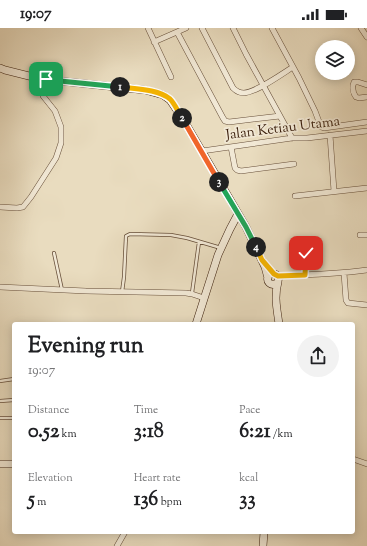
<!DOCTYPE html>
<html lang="en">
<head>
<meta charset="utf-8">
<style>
  :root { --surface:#fff; --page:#f2f2f2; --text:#202124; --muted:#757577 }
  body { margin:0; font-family:"Sorts Mill Goudy",serif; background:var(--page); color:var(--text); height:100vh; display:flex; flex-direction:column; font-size:15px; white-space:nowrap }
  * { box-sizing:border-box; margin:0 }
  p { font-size:13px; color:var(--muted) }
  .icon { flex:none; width:22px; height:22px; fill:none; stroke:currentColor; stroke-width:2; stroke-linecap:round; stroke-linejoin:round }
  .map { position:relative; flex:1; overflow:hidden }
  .details { position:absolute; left:12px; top:294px; width:343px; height:212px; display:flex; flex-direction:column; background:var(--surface); border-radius:4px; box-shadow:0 2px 10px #0003 }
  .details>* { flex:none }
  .buttons { position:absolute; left:315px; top:12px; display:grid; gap:8px }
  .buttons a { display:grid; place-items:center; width:40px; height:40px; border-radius:50%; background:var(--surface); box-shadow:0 2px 10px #0003; font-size:20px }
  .pin { position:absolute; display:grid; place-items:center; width:34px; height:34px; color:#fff; margin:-17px; border-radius:8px; box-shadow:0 2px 6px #0006 }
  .km { position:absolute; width:20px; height:20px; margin:-10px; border-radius:50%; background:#222; color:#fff; font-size:11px; line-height:20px; text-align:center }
  .round { display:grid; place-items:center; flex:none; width:42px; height:42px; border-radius:21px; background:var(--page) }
  .head { display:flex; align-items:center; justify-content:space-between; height:68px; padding:0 16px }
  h1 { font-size:22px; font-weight:700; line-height:30px }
  .figures { display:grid; grid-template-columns:repeat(3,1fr); gap:6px; height:68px; padding:4px 16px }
  .figures div { display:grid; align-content:center }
  .figures b { font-size:20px; font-weight:700 }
  .figures small { font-size:11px; font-weight:400 }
  .figures p { font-size:11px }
  .status { display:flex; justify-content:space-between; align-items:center; height:28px; padding:0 20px; background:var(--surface); direction:ltr }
  .status svg { height:11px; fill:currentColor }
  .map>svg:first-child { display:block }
</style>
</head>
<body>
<div class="status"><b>19:07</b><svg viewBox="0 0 49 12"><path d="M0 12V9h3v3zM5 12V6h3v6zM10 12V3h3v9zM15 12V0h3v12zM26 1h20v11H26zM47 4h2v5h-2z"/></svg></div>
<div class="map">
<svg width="367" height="518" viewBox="0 0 367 518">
  <rect width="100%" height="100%" fill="#e9dcbf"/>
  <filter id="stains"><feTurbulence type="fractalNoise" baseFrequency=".005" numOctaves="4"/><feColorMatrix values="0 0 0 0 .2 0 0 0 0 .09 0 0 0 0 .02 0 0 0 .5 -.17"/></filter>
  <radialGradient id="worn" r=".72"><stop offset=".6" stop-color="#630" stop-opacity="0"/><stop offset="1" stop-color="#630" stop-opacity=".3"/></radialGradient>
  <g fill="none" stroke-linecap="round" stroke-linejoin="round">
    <defs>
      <path id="lane" d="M54,225l8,37
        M122,264l2,-15 2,-41 4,-2 41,1 16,3 34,10
        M192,265l7,-51
        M0,353l14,-2
        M0,373l14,-1
        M0,390h14"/>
      <path id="street" d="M148,0l23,49
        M202,0l31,60c3,3 7,5 11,5 13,-1 38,-19 49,-26
        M233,0l13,26 46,84
        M272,0l27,50 16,33 6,16 3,1 43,-6
        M361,0l6,9
        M177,4l46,86 2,3 4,1 51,-6
        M154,14l32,-14
        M367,57l-9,-3h-4c-2,5 -1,11 2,15l3,1 8,-1
        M330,107l4,56
        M231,119l4,21 2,2 4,1 53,-7
        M202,123l90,-13h15l60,-7
        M295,168l72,-8
        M0,179l17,1 6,-1 8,-10 25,-39 5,-15v-16l-6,-16 -12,-15 -1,-4 4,-13
        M360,207h7
        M344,245l2,27 2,3 19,2
        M305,247l1,-30
        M278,248c30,-1 59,-2 89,-6
        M0,259l86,4 100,2 6,1 12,4
        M353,431l14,5
        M117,518l8,-14"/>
      <path id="secondary" d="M0,40l5,2 28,7 27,4 85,9 18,5 7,5 13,19 63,108 19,40 3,11
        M267.5 251a5.5 5.5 0 1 1 11 0a5.5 5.5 0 1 1-11 0Z
        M278,254c-4,15 -1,27 1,42
        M196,296l22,-69 12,-26 8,-15
        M0,436h14
        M263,518l1,-14"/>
    </defs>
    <use href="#lane" stroke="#664e39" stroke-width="4"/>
    <use href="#street" stroke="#664e39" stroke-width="6"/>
    <use href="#secondary" stroke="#3a1e0c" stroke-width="8"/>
    <use href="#lane" stroke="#f1e8d5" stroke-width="2.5"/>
    <use href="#street" stroke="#f1e8d5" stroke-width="5"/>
    <use href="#secondary" stroke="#f1e8d5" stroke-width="7"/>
  </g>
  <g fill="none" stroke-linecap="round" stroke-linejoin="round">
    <defs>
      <path id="split-1" d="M46,51l14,2 60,6"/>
      <path id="split-2" d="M120,59c15,2 38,2 50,12 5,5 8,13 12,19"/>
      <path id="split-3" d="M182,90l37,64"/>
      <path id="split-4" d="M219,154l27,45 10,20"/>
      <path id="split-5" d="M256,219l6,13 12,14 4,2 27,-1 1,-22"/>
    </defs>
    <use href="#split-1" stroke="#fff" stroke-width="8"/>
    <use href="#split-2" stroke="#fff" stroke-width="8"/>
    <use href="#split-3" stroke="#fff" stroke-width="8"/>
    <use href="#split-4" stroke="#fff" stroke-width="8"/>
    <use href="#split-5" stroke="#fff" stroke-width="8"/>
    <use href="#split-1" stroke="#22a559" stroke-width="5"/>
    <use href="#split-2" stroke="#f5b400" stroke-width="5"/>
    <use href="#split-3" stroke="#f0652b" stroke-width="5"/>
    <use href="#split-4" stroke="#22a559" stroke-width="5"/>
    <use href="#split-5" stroke="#f5b400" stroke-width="5"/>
  </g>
  <g text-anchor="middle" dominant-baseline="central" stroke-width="3.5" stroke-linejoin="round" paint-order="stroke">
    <g font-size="14" fill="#3a1e0c" stroke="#f1e8d5">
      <text transform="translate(283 101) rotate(-7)">Jalan Ketiau Utama</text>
    </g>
  </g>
  <rect width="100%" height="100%" filter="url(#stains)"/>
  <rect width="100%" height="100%" fill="url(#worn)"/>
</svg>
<div class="buttons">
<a><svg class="icon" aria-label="layers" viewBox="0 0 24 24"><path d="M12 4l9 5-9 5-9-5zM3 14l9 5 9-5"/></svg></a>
</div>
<div class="pin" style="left:46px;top:51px;background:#1e9e55"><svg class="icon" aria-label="arrive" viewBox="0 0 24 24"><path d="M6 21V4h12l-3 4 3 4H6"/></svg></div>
<div class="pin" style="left:306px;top:225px;background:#d93025"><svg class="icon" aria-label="check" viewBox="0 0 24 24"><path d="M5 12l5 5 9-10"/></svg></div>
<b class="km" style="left:120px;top:59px">1</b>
<b class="km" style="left:182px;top:90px">2</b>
<b class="km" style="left:219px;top:154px">3</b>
<b class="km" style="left:256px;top:219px">4</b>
<section class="details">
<div class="head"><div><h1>Evening run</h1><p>19:07</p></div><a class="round"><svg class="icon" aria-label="share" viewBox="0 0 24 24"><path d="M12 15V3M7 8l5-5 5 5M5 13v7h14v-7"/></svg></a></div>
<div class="figures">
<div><p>Distance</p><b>0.52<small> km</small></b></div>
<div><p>Time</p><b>3:18</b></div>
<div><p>Pace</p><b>6:21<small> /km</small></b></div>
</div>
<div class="figures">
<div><p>Elevation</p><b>5<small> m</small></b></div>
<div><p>Heart rate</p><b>136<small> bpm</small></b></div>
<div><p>kcal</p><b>33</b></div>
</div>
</section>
</div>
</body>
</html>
